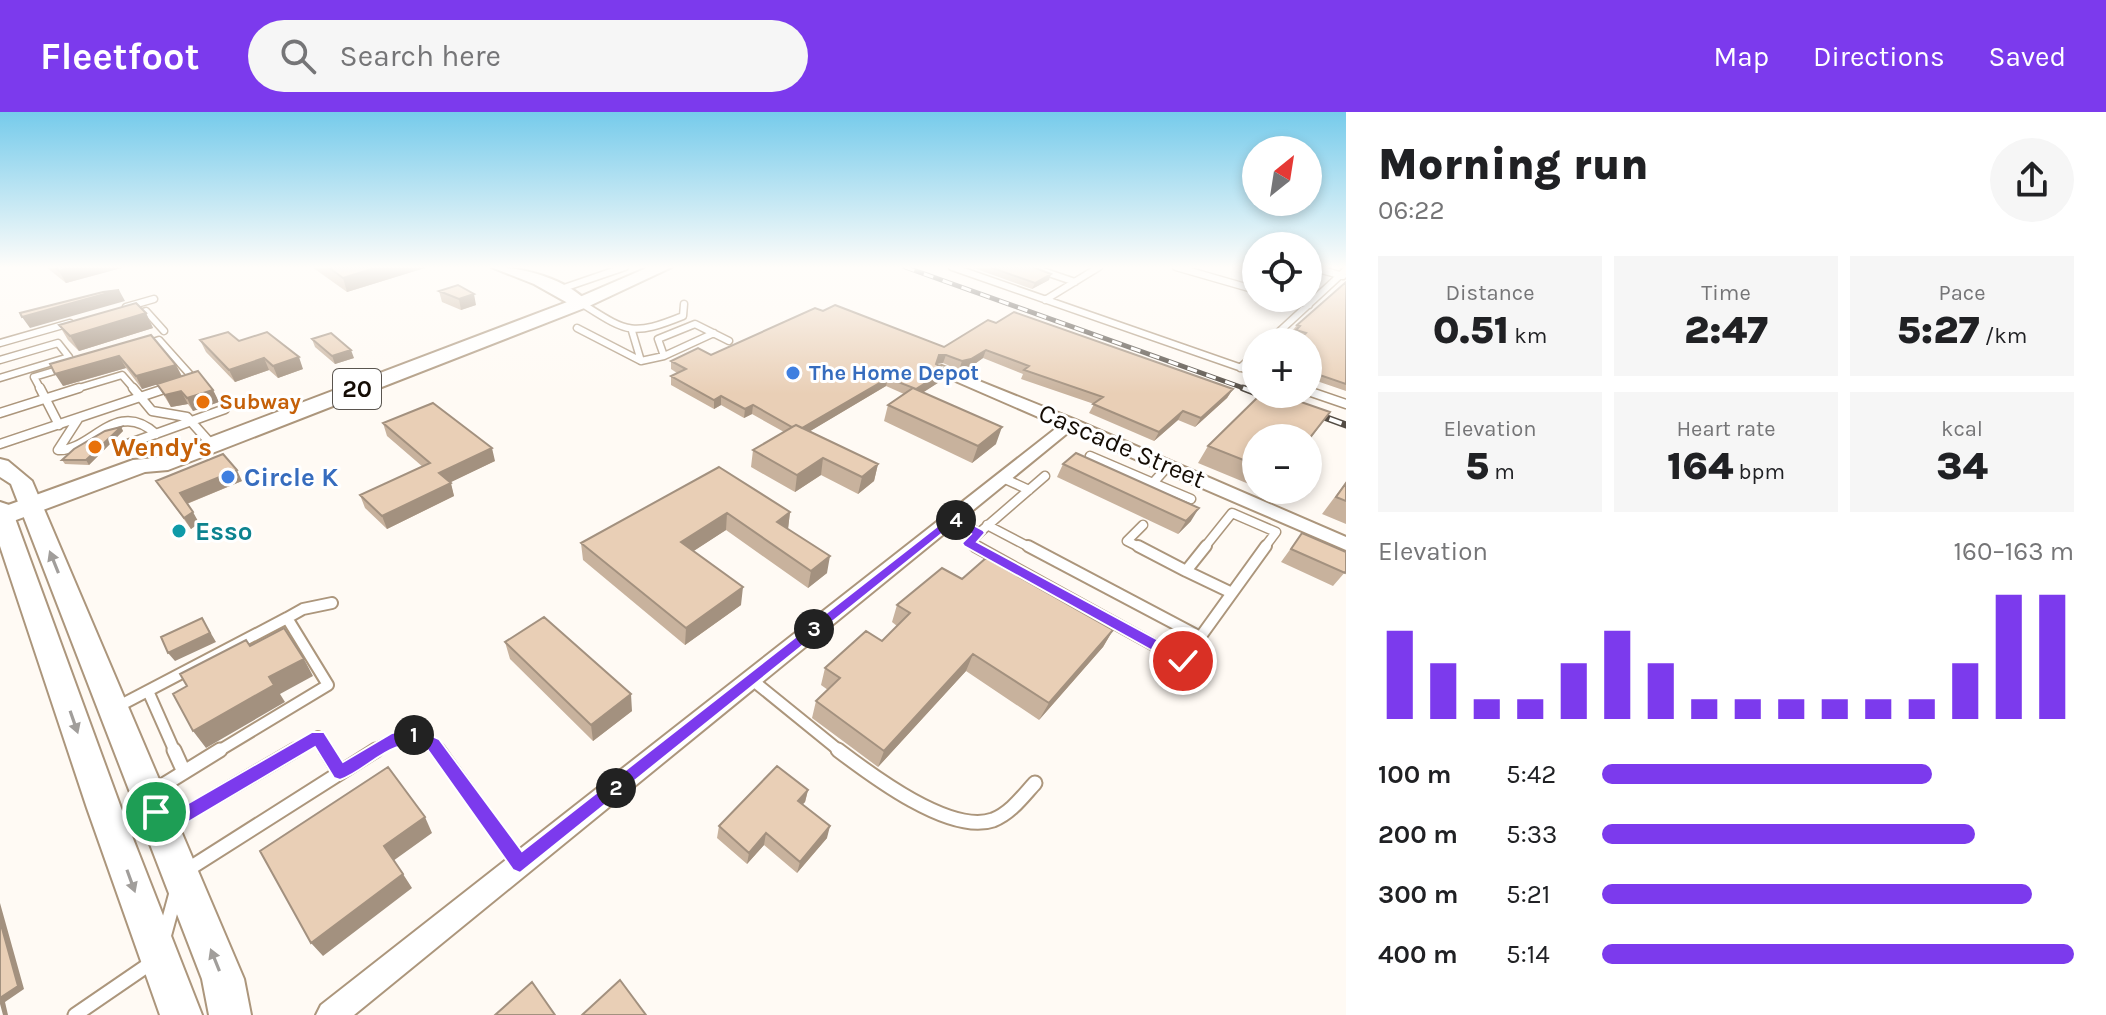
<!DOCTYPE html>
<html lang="en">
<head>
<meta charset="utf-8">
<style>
  :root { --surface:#fff; --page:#f6f6f6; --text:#202124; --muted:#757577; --accent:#7c3aed }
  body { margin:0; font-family:Karla,sans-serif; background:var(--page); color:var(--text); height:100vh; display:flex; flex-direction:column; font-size:30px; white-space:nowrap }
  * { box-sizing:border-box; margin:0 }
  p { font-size:26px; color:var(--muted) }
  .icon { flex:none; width:44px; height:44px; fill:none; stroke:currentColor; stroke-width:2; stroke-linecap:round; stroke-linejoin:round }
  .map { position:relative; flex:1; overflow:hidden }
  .panel { display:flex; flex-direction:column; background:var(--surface); width:760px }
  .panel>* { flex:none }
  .needle { width:52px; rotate:30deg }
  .fabs { position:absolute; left:1242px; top:24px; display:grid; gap:16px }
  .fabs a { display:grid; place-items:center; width:80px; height:80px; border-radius:50%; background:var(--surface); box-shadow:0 4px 12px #0003; font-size:40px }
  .pin { position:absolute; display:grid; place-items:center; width:68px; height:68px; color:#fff; margin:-34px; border:4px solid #fff; border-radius:50%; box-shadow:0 2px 8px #0007 }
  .km { position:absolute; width:40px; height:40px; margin:-20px; border-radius:50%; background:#222; color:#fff; font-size:22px; line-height:40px; text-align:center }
  .round { display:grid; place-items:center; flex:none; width:84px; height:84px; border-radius:42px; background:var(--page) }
  .overview { display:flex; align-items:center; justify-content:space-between; height:136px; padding:0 32px }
  h1 { font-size:44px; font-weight:800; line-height:60px }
  .metrics { display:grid; grid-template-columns:repeat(3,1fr); gap:12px; height:136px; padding:8px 32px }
  .metrics div { display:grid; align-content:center; border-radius:0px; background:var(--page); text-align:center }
  .metrics b { font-size:40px; font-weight:800 }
  .metrics small { font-size:22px; font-weight:400 }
  .metrics p { font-size:22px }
  .chart { height:224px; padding:16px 32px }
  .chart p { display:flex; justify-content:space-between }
  .chart svg { width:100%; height:144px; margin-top:8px; stroke:var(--accent); stroke-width:6 }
  ul { padding:0 32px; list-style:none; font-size:26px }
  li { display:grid; grid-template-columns:128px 96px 1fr; align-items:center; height:60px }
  li i { height:20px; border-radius:10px; background:var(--accent) }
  header { display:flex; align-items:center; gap:48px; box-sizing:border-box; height:112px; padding:0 40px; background:var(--accent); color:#fff }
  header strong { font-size:38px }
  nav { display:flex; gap:44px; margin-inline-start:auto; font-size:28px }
  .search { width:560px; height:72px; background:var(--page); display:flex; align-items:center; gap:20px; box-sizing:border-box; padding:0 28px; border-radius:44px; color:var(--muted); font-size:30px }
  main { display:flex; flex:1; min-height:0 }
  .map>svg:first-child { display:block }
</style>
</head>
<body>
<header>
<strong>Fleetfoot</strong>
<div class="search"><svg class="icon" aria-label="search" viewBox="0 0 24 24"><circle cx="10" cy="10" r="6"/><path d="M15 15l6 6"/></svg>Search here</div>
<nav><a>Map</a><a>Directions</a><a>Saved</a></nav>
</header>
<main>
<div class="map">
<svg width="1346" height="903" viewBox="0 0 1346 903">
  <rect width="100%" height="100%" fill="#fffaf4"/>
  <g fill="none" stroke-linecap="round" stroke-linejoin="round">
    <defs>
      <path id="lane-far3" d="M952,155l304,106
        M1031,155l44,15
        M1176,155l80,23
        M1311,155l32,9
        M558,178l67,-23
        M1284,186l25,7
        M1045,188l54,-33
        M581,191c46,29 50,34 102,13l1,-12
        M126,195l28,-8
        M133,203l13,-4 18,20
        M577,216l64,33
        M632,219l9,30 23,-5 -6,-17 37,-15 34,17
        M1268,230l78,-72
        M0,231l70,-20
        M147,232l12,-4 35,39 -5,2
        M664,244l50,-23
        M0,248l58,-17 11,14 -69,21
        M1240,256l16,-15
        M41,278l-7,-13 30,-9
        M72,278l50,-15 13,15
        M161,278l10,-3"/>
      <path id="lane-far2" d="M40,276l19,37
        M133,276l19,23 35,6 25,28
        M1308,279l38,13
        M0,301l79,-25
        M78,307l-20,31c33,2 58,-53 98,-16
        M0,332l167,-56
        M122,334l103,-37
        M1090,344l63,27
        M1168,354l-15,17 38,16
        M1003,366l26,12
        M953,406l26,15 66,-57
        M987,413l44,23
        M979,436l-10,-5 10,-10
        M1141,436l-14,-7 16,-16
        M1204,436l28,-35 44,19 -12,16"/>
      <path id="lane-far1" d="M975,434l208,115 83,-115
        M1028,434l172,91
        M1138,434l48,25
        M1206,434l-20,25 46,22
        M287,506l16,-9 29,-6
        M751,567l90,73
        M148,579l27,61
        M117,595l170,-89 41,67 -111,67
        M292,640l26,-15 9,15
        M372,640c23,-14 48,-26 67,0"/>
      <path id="lane" d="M174,638l10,22
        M326,638l14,23
        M438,638l81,112
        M838,638c33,25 112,85 155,70 18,-7 30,-24 42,-37
        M152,680l68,-42
        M169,712l126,-74
        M187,758l189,-120
        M164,825l12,-44
        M75,903l76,-52"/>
      <path id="street" d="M942,254l134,54 270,117v13l-276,-119 -716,584h-38l5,-10 738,-579 -122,-53v-6z"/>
      <path id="secondary" d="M491,155c32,0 75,12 98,36l-2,4h-12l-41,-23z
        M0,347l8,2 24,20 212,498 7,36h-42l-7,-36 -191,-495 -11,-7z
        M0,390l9,3 3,5 109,298 81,207h-42l-73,-207 -87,-262z"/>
      <path id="primary" d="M649,155h23l-85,40 -367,143 -52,20 -23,2 -145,54v-18l133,-48 23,-2 419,-159z"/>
    </defs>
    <use href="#lane-far3" stroke="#ac967c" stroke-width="9"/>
    <use href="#lane-far2" stroke="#ac967c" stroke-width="11"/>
    <use href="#lane-far1" stroke="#ac967c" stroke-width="14"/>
    <use href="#lane" stroke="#ac967c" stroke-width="17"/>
    <use href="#street" stroke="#ac967c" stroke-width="4"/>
    <use href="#secondary" stroke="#ac967c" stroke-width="4"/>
    <use href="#primary" stroke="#ac967c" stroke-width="4"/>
    <use href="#lane-far3" stroke="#fff" stroke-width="6"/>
    <use href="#lane-far2" stroke="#fff" stroke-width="8"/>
    <use href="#lane-far1" stroke="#fff" stroke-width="10"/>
    <use href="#lane" stroke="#fff" stroke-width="13"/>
    <use href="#street" fill="#fff" fill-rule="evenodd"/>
    <use href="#secondary" fill="#fff" fill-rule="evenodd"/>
    <use href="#primary" fill="#fff" fill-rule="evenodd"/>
    <defs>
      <path id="rail-far1" d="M905,155l344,123"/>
      <path id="rail" d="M1243,276l13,5
        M1305,298l41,15"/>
    </defs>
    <use href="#rail-far1" stroke="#534c44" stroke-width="5"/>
    <use href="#rail" stroke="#534c44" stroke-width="7"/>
    <use href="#rail-far1" stroke="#fff" stroke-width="3" stroke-dasharray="10" stroke-linecap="butt"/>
    <use href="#rail" stroke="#fff" stroke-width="4" stroke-dasharray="13" stroke-linecap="butt"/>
  </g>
  <path fill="#c8b29d" d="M46,155h79l-59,16z
    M312,155h116l-81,25z
    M971,155h62l16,13 -17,9z
    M1346,170v109l-38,-13v-36l-15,-6 3,-5 -3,-1 4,-5z
    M439,179l37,14 -15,5 -19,-8z
    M823,199l121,36 52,-24 237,66 -6,9 -32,29 -17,-7 -24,21 -65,-28 5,-9 -73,-25 2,-5 -40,-16 -14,10 -10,2 -16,-7 -7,1 8,15 -21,13 73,52 -24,19 -88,-42 4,-16 16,-11 -18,-8 -76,45 68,33 -4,17 -16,13 -37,-19 -26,17 -44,-25 2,-17 31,-18 -32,-18 -8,4 -23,-13 -7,4 -43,-24v-9l6,-3 -6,-4v-8l40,-6z
    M146,201l7,15 -74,23 -11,-11 -9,-15z
    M151,223l25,30 6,11 31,14 6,12 -26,9 -5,-7 -17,3 -14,-23 -15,5 -16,-21 -63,18z
    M312,227l42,19 -19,6 -20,-17z
    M200,228l103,29 -25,9 -9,-8 -34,12 -29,-30z
    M1261,282h17l52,18 -22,30v-4h-52v49l-58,-24 10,-17z
    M383,311l112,38 -45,21 4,14 -67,33 -22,-21 -5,-13 63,-28 -36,-31z
    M121,315l2,4 -34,34 -24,-1 -3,-4z
    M1063,352l128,57 -13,13 -121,-57z
    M719,355l71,45 -2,17 39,44 -19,15 -82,-58 -33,21 48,54 -56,40 -102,-85 -2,-17z
    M156,369h86l-55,23 12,19 -8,6z
    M1346,370v42l-24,-10z
    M1302,421l44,38 -13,15 -52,-24z
    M962,467l151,51 -10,17 -64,73 -73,-49 -88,96 -66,-49 4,-17 12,-11 -7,-5 4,-17 57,-27 15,-15 -5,-4 5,-17z
    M505,530l127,69 -39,30 -83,-82z
    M808,678l-3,12 -3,2 25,34 -30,35 -33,-28 -17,19 -30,-26 2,-12z"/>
  <path fill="#a3917f" d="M71,155h54l-59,16 -7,-12z
    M378,155h50l-81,25 -4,-14z
    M1051,162l-2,6 -17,9 3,-6z
    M119,178l6,11 -95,27 -8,-11z
    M474,182l2,11 -15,5 -2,-11z
    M146,201l7,15 -74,23 -9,-15z
    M351,238l3,8 -19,6 -3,-8z
    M986,238l-3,8 -14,10 -10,2 3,-9z
    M939,243h7l-3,8 -7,1z
    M119,244l7,12 -63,18 -8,-12z
    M299,245l4,12 -25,9 -5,-12z
    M264,246l5,12 -34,12 -6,-12z
    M176,253l6,12 -40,12 -6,-13z
    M946,258l-2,9 -31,20 2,-9z
    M888,266l-2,8 -89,53 1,-9z
    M1233,277l-6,9 -32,29 6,-9z
    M213,278l6,12 -26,9 -6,-13z
    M181,279l7,13 -17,3 -6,-12z
    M721,284v9l-7,4v-9z
    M753,293l-1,9 -8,4 1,-9z
    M1183,299l-5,9 -24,21 5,-9z
    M121,315l2,4 -34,34 -3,-5z
    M1002,315l-6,17 -24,19 6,-17z
    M492,336l3,13 -52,25 -4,-13z
    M823,346l-2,17 -26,17 2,-17z
    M878,352l-4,17 -16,13 4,-17z
    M237,358l5,11 -56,23 -6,-11z
    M451,371l3,13 -67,33 -5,-13z
    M1199,396l-8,13 -13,13 8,-13z
    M193,400l6,11 -8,6 -7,-11z
    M790,400l-2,17 -11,-7z
    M727,401l-1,17 -46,30 1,-18z
    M830,444l-3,17 -19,15 3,-17z
    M743,475l-2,18 -56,40 1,-17z
    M202,506l14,24 -41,19 -7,-8z
    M1113,518l-10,17 -64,73 10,-17z
    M973,542l-7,17 -88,96 6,-16z
    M304,547l9,17 -33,18 5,8 -79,46 -13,-17 76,-54z
    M631,582l1,17 -39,30 -2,-16z
    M808,678l-3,12 -10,11 3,-12z
    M425,705l7,16 -39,28 -9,-15z
    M830,714l-3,12 -30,35 3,-11z
    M766,721l-2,12 -17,19 2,-11z
    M403,762l9,14 -89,68 -12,-13z
    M0,791l24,86 -19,13 3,13h-5l-3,-11z"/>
  <path fill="#e9cfb6" stroke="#a3917f" stroke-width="2" d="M55,155h16l-12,4z
    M328,155h50l-35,11z
    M990,155h43l18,7 -16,9z
    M1346,170v102l-38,-13v-20l2,-2h-2v-7h-12l10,-9 -10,-3 4,-4 -3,-1z
    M458,173l16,9 -15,5 -20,-8z
    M119,178l-97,27 -2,-4 83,-21z
    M136,191l10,10 -76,23 -11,-11z
    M835,193l109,42 44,-27 8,3 18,-11 219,77 -32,29 -18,-7 -24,21 -66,-28 10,-7 -79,-27 5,-4 -43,-16 -15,9 -9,2 -16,-6h-7l-3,9 10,6 -30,19 -28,-11 -86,50 -6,-3 -4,2 -39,-22 -8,4 -24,-13 -7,4 -43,-24 15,-7 -15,-8 27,-13 13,7 104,-47 8,3z
    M228,220l11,9 28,-9 32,25 -26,9 -9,-8 -35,12 -29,-30z
    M331,221l20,17 -19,6 -20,-17z
    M151,223l25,30 -40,11 -17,-20 -64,18 -5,-10z
    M198,259l15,19 -26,8 -6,-7 -16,4 -8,-11z
    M913,276l89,39 -24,19 -90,-41z
    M1261,282h17l52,18 -22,28v-2h-52v27l-48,-19z
    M433,291l59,45 -53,25 12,10 -69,33 -22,-21 70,-32 -47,-40z
    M796,313l82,39 -16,13 -39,-19 -26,17 -44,-25z
    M121,315l-35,33h-24l12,-11 31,-18z
    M1076,341l123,55 -13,13 -123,-57z
    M223,342l14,16 -57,23 13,19 -9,6 -28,-37z
    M719,355l71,45 -13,10 53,34 -19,15 -84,-58 -46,29 62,45 -57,41 -105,-85z
    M1346,371v18l-10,-4z
    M1302,421l44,19v19l-1,2 -54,-24z
    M986,446l127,72 -64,73 -76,-49 -89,97 -68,-50 24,-23 -15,-10 41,-37 16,10 28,-28 -13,-8 45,-37 20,11z
    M544,505l87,77 -40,31 -86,-83z
    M202,506l8,15 -42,20 -7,-16z
    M284,516l20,31 -35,18 5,8 -81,46 -20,-37 14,-8 -7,-12 66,-34 4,6z
    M777,654l31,24 -10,11 32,25 -30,36 -34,-29 -17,20 -30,-27z
    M388,655l37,50 -41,29 19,28 -92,69 -51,-92z
    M0,809l18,65 -18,12z
    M620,868l26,35h-64z
    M532,870l23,33h-60z"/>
  <defs><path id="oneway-solid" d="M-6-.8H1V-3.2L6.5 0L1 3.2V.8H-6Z" transform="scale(2)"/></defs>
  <g fill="#a19e9b">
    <use href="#oneway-solid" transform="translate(54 450) rotate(-112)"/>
    <use href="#oneway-solid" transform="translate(74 610) rotate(71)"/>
    <use href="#oneway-solid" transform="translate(131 769) rotate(70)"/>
    <use href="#oneway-solid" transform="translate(215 848) rotate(-112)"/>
  </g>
  <linearGradient id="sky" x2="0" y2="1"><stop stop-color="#76cbeb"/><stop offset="0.55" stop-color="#fffdfa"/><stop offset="1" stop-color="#fffdfa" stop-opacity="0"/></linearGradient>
  <rect width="1346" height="282" fill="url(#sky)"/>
  <path fill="#7c3aed" stroke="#fff" stroke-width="2" d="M953,402l30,16 2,3 -8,9 211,114v9h-10l-214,-119 -2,-3 9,-9 -17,-10 -434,349 -7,-3 -86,-121c-33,-16 -57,20 -87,31l-6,-2 -19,-31 -147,87 -6,2 -6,-2 -9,-22 3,-6 6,-2 6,2 4,10 146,-84h12l19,30 49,-29 22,-5 25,11 83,112z"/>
  <g fill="#3f7fe0" stroke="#fff" stroke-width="3">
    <circle cx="793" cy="261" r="8"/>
    <circle cx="228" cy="365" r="8"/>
  </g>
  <g fill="#e8710a" stroke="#fff" stroke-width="3">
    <circle cx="203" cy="290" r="8"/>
    <circle cx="95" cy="335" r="8"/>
  </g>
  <circle fill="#0f9aa8" stroke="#fff" stroke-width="3" cx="179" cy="419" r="8"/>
  <g text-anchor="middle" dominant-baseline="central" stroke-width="6" stroke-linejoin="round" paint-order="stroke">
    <g font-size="22" font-weight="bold" fill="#366cbe" stroke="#fff" text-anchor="start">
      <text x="809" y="261">The Home Depot</text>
    </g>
    <g font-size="22" font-weight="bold" fill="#c56008" stroke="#fff" text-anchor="start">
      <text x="219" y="290">Subway</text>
    </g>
    <rect fill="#fff" stroke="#5a554f" stroke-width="2" x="333" y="257" width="48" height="40" rx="6"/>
    <g font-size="24" font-weight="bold" fill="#140c04">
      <text x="357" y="277">20</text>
    </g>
    <g font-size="26" fill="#140c04" stroke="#fff">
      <text transform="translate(1122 334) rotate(23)">Cascade Street</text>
    </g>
    <g font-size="26" font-weight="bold" fill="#c56008" stroke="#fff" text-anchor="start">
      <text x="111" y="335">Wendy's</text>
    </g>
    <g font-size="26" font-weight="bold" fill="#366cbe" stroke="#fff" text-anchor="start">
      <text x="244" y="365">Circle K</text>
    </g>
    <g font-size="26" font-weight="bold" fill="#0d838f" stroke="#fff" text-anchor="start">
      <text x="195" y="419">Esso</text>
    </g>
  </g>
</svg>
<div class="fabs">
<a><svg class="needle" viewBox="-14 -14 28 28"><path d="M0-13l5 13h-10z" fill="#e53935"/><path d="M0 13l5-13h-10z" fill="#757577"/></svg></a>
<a><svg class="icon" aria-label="locate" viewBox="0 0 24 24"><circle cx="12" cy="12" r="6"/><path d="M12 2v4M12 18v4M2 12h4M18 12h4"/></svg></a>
<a>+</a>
<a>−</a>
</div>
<div class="pin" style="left:156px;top:700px;background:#1e9e55"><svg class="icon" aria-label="arrive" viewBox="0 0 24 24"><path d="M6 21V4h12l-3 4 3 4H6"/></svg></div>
<div class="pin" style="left:1183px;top:549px;background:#d93025"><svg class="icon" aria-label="check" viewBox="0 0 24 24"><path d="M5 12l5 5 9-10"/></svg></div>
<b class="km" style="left:414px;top:623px">1</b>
<b class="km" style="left:616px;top:676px">2</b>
<b class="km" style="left:814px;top:517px">3</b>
<b class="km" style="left:956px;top:408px">4</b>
</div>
<section class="panel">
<div class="overview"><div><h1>Morning run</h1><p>06:22</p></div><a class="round"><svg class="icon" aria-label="share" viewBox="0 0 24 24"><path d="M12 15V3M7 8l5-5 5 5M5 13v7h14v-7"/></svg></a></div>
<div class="metrics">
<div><p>Distance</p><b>0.51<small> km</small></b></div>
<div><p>Time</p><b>2:47</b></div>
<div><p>Pace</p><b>5:27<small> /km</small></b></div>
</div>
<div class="metrics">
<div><p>Elevation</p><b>5<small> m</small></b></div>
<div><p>Heart rate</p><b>164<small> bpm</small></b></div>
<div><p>kcal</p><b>34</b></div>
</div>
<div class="chart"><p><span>Elevation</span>160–163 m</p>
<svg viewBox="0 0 160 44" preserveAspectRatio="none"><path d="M5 44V17M15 44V27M25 44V38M35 44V38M45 44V27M55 44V17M65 44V27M75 44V38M85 44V38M95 44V38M105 44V38M115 44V38M125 44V38M135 44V27M145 44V6M155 44V6"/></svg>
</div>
<ul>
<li><b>100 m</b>5:42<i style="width:70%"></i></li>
<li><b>200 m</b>5:33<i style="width:79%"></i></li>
<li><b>300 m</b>5:21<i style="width:91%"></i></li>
<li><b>400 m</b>5:14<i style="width:100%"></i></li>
</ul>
</section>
</main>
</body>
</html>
